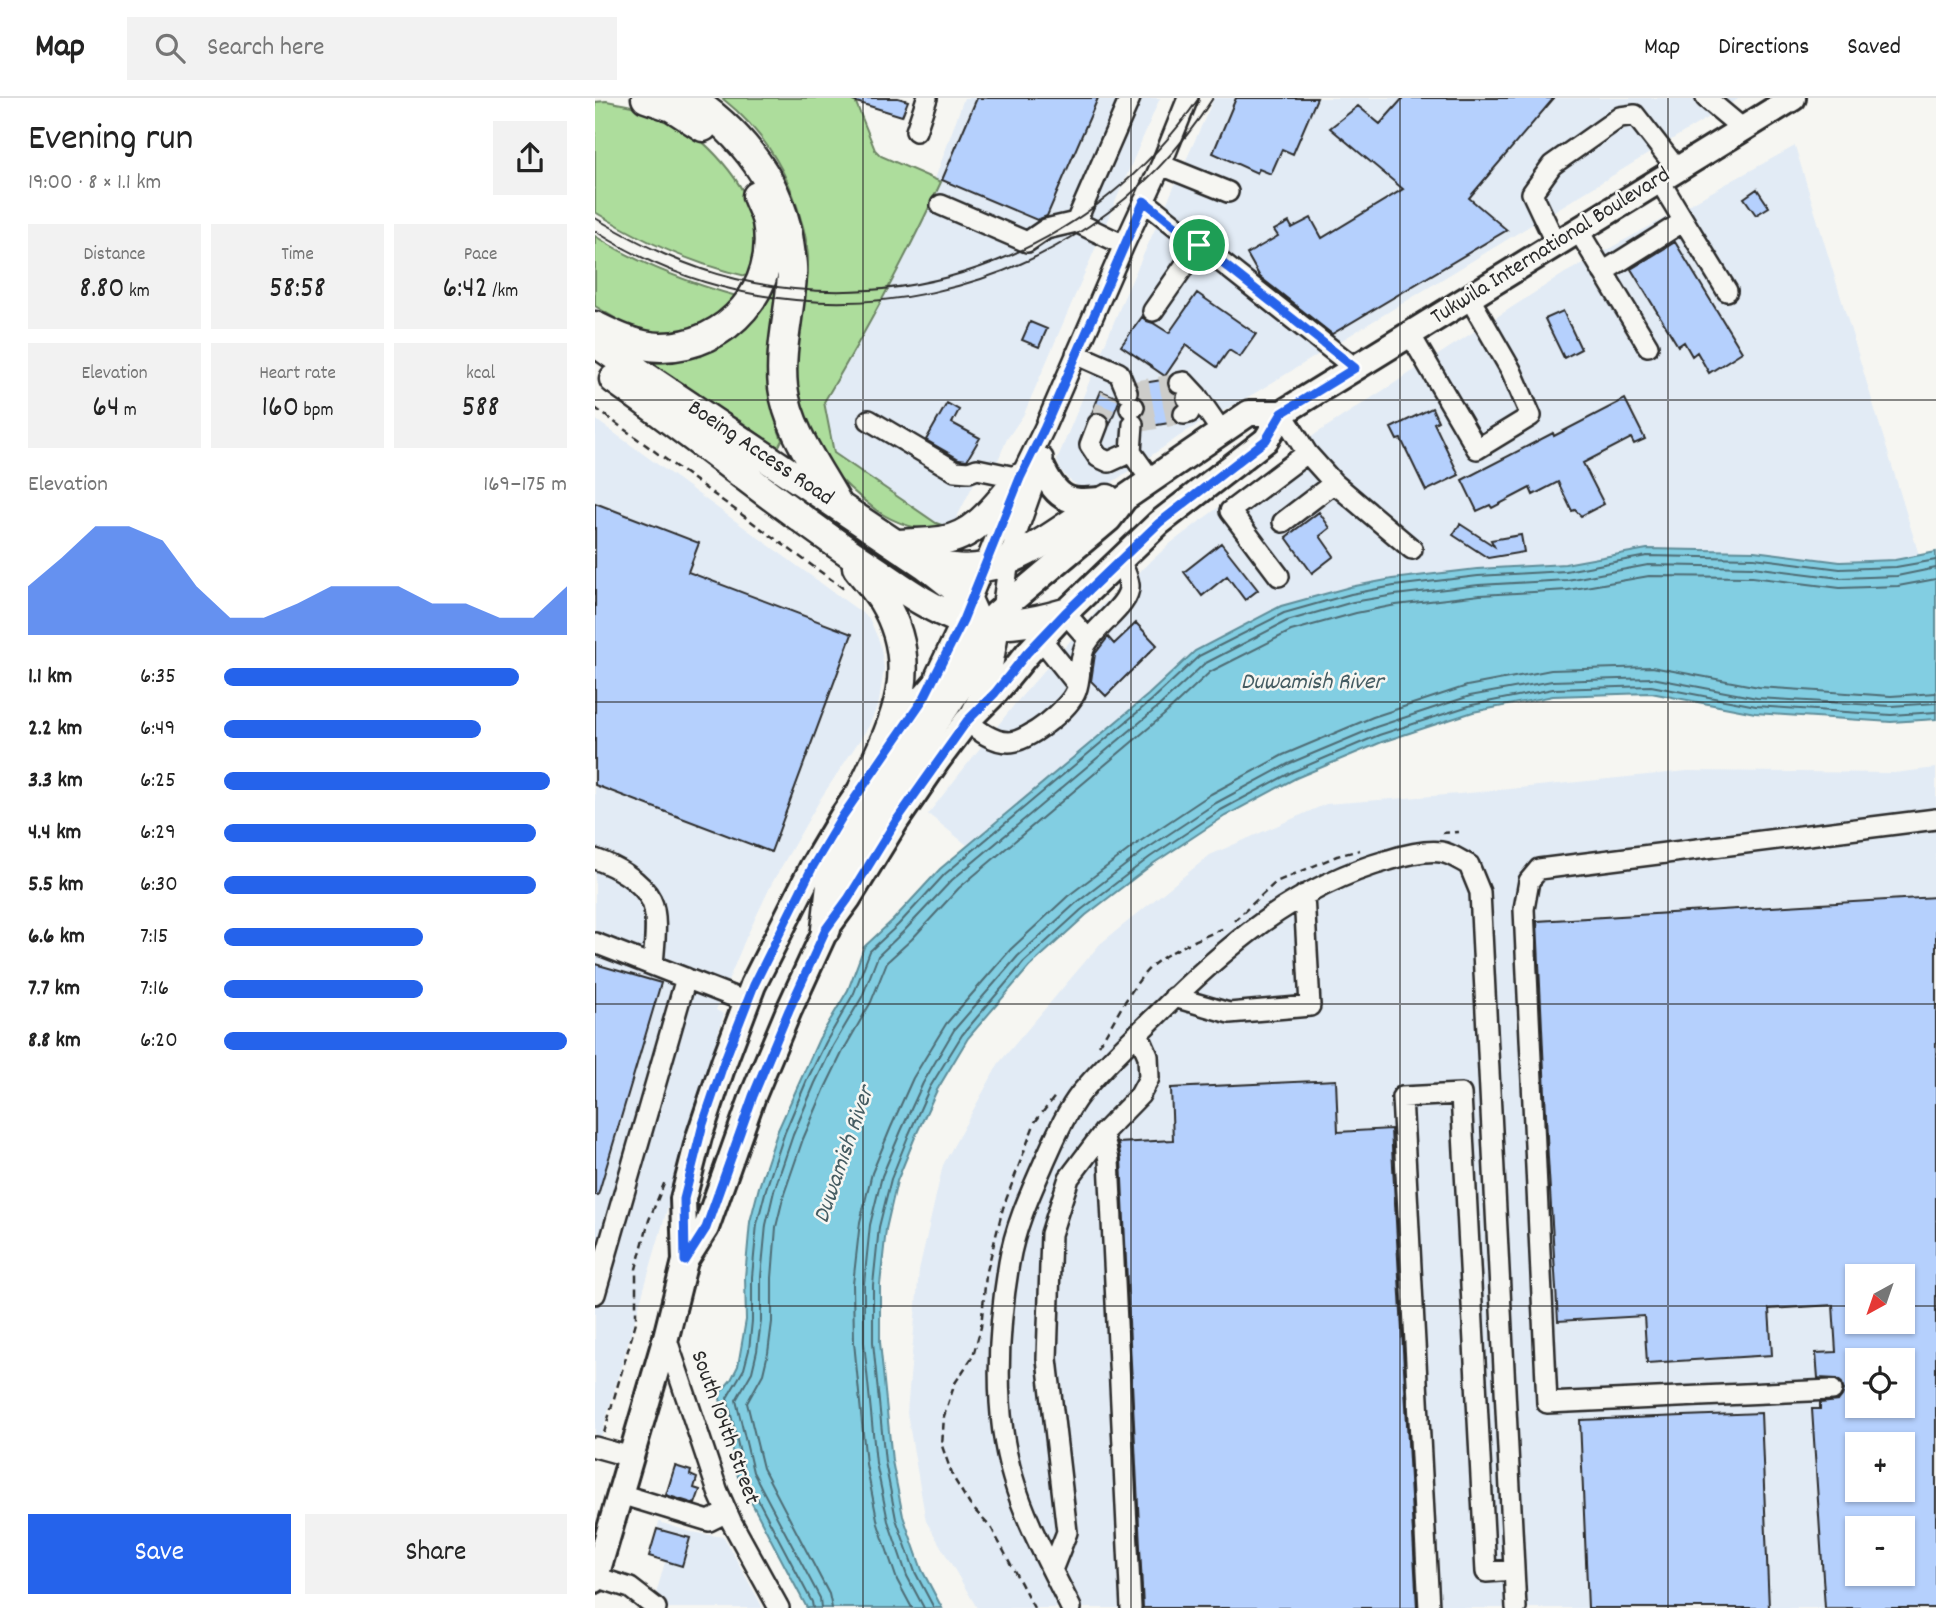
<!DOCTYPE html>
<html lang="en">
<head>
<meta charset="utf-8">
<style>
  :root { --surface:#fff; --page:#f2f2f2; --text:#222; --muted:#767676; --line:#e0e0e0; --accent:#2563eb }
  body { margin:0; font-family:Dekko,sans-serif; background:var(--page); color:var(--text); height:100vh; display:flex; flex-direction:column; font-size:26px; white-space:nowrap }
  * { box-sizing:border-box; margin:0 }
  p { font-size:23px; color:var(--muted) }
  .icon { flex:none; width:38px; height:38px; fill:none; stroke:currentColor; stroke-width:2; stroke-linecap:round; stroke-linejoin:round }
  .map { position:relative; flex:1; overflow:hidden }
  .panel { display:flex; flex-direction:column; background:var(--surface); width:595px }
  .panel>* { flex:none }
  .needle { width:46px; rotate:220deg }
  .controls { position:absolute; left:1250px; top:1166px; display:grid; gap:14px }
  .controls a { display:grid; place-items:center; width:70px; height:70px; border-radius:0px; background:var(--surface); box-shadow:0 2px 5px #0004; font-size:35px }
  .pin { position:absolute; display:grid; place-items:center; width:60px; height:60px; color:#fff; margin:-30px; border:4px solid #fff; border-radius:50%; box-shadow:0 2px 7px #0007 }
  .round { display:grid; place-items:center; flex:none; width:74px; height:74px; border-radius:0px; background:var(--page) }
  .headline { display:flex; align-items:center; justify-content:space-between; height:119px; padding:0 28px }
  h1 { font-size:38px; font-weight:600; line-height:52px }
  .figures { display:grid; grid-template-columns:repeat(3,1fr); gap:10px; height:119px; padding:7px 28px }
  .figures div { display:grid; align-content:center; border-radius:0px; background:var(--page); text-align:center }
  .figures b { font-size:30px; font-weight:600 }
  .figures small { font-size:19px; font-weight:400 }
  .figures p { font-size:19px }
  .chart { height:196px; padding:14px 28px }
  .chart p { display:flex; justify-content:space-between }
  .chart svg { width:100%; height:126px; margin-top:7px; fill:var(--accent); opacity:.7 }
  .primary-button { display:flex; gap:14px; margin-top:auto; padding:14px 28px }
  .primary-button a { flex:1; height:80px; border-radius:0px; background:var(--accent); color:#fff; font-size:28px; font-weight:600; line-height:80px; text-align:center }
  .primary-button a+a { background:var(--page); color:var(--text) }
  ul { padding:0 28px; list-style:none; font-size:23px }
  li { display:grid; grid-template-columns:112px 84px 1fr; align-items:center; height:52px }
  li i { height:18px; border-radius:9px; background:var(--accent) }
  header { display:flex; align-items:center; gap:42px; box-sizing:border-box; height:98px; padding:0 35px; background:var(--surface); border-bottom:2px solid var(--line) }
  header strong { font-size:33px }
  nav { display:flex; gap:38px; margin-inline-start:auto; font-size:24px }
  .search { width:490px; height:63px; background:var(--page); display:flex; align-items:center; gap:18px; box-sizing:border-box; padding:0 24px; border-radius:0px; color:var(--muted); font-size:26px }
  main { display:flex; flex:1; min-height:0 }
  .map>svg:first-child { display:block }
</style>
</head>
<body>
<header>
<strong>Map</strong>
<div class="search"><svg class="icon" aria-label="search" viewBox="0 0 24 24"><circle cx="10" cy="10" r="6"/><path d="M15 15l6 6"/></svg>Search here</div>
<nav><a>Map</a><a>Directions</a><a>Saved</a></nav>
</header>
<main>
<section class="panel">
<div class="headline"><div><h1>Evening run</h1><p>19:00 · 8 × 1.1 km</p></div><a class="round"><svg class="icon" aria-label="share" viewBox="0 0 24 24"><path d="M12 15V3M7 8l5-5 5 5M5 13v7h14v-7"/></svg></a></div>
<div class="figures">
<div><p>Distance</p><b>8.80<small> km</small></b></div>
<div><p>Time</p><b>58:58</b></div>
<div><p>Pace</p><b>6:42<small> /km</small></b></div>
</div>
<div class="figures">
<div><p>Elevation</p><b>64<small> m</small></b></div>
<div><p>Heart rate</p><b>160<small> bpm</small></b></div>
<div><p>kcal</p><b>588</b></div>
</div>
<div class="chart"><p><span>Elevation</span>169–175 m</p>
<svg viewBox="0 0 160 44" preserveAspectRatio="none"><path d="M0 44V27L10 17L20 6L30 6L40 11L50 27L60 38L70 38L80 33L90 27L100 27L110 27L120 33L130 33L140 38L150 38L160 27V44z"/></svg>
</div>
<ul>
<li><b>1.1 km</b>6:35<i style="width:86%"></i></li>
<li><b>2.2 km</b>6:49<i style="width:75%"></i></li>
<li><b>3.3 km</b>6:25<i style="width:95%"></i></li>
<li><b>4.4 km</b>6:29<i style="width:91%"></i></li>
<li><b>5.5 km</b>6:30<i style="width:91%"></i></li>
<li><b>6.6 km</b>7:15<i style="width:58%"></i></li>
<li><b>7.7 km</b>7:16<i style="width:58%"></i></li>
<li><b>8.8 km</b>6:20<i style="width:100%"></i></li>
</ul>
<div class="primary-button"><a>Save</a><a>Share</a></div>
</section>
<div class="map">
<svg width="1341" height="1510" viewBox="0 0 1341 1510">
  <rect width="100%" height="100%" fill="#f6f6f2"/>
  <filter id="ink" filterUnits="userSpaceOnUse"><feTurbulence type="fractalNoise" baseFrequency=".0143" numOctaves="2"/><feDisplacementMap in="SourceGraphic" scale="14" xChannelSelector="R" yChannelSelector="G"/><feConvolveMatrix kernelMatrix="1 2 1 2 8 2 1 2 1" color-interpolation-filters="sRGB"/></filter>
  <g filter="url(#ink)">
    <path fill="#e2ebf5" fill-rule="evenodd" d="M369,0h196l-136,316 -17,25 -17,40 -16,4 -18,36 -7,6 -4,1 -9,-3 -102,-70 -10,-51 30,-51 70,-132 16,-36 -6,-1z
      M619,0h526l-485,295 -68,38 -86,59 -13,3 -20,-14 -8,-10 -3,-9 66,-160z
      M1200,48l124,409 -24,5 -55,2 -86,-11 -277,18 -85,10 -42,8 -69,19 -86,45 -47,44 -181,150 -39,-31 86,-109 86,-98 71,-64 146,-110 248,-160z
      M0,321l274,199 11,25 4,25 -5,34 -10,24 -48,72 -49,85 -27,57 -29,70 8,4 -129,443z
      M1341,670v840h-959l-51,-87 -19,-108 12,-143 24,-105 56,-102 101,-119 110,-89 116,-51 133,-10 228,-23 207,2zM1262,1178h45v45h-45zM1262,1262h45v45h-45zM1262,1346h45v45h-45zM1262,1430h45v45h-45z
      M64,1424l32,10 33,5 39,71h-111l13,-46 -16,-6z"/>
    <path fill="#addd9c" stroke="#6c8464" stroke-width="2" d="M127,0h132l21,52 6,6 60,26c-35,76 -75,149 -117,220l10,51 102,70 9,3c-21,9 -52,-4 -69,-16 -17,-13 -34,-28 -47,-44 -28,-35 -37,-93 -31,-136 2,-16 5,-32 7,-47 1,-9 4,-18 3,-27 -1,-11 -3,-25 -7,-36 -13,-50 -39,-90 -79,-122z
      M11,3c20,4 43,7 62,17 37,19 79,64 87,105 4,19 -1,36 -5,54 -56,-12 -106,-35 -155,-65v-110z
      M0,138c45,29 94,47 145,61l-12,16 -43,22h-42l-48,-29z
      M184,165l5,163 -6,3 4,11 -4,8 -39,-28 -28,-16 -54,-37 -2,-4c63,-3 112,-36 124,-100z"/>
    <path fill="#82cee2" stroke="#5f8d99" stroke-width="2" d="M1052,451l107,2 86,11 55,-2 41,-8v167l-45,3 -136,-9 -104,-20 -98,3 -80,16 -91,30 -86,36 -71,38 -71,47 -68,52 -57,52 -61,71 -31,52 -22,47 -18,44 -11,48 -6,56v57l12,119 11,55 19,54 20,38h-135l-69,-131 -19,-83 12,-14 7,-14 8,-46 -1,-43 5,-55 9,-35 19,-57 41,-91 29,-49 16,-43 29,-27 47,-51 208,-174 47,-44 86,-45 69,-19 42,-8 85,-10 88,-5z"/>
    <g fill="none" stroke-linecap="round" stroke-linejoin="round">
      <path stroke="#4e6c74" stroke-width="2" d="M218,1510l-1,-6 -67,-127 -18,-77 17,-29 5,-19 3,-29v-44l5,-53 9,-35 19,-57 22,-52 19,-38 28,-49 16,-42 28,-26 47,-51 207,-174 47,-44 85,-43 67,-19 43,-8 84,-10 88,-5 81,-15 107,2 86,11 56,-2 40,-7
        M226,1510l-1,-10 -67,-126 -17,-72 16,-28 5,-21 4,-30v-44l5,-52 8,-34 19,-56 22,-52 18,-37 29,-49 16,-41 26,-25 48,-51 206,-173 46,-43 83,-43 66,-19 42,-7 84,-10 88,-5 81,-15 105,2 87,11 57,-2 39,-8
        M237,1510l-3,-14 -66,-126 -16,-65 16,-29 5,-21 4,-31v-44l4,-51 8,-33 19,-55 22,-51 18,-37 28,-49 16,-40 25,-23 47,-51 205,-173 46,-43 81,-41 65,-18 40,-8 84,-10 88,-5 81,-14 103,1 88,11 58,-2 38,-7
        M317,1510l-15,-28 -19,-56 -12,-60 -12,-122 -1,-58 7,-62 12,-49 19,-46 22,-49 33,-54 65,-75 57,-53 71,-54 72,-48 72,-39 90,-38 94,-31 84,-16 101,-3 107,20 132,9 45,-3
        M329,1510l-17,-32 -19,-55 -12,-58 -12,-121v-58l6,-59 12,-49 19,-45 22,-48 31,-53 64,-74 57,-52 70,-54 71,-47 72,-39 88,-37 94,-31 82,-15 100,-3 105,20 134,8 45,-3
        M339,1510l-19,-36 -19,-53 -11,-57 -12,-120v-57l6,-58 12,-48 18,-45 21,-47 32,-52 62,-73 57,-52 69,-53 71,-47 71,-38 87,-37 93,-30 81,-16 98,-3 105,20 135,9 45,-3"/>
    </g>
    <path fill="#b5d0fd" stroke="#2b2b2b" stroke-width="2" fill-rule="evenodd" d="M259,0h44l10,3 -6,15 -49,-15z
      M382,0h121l-51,118 -10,4 -95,-40z
      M641,0h81l-24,56 -11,-5 -11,25 -12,-5 -2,4 -44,-20z
      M808,0h151l-85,100 38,32 -175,104 -72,-57 -13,-23 31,-18 -4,-6 15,-8 3,6 19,-10 11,20 81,-49 -73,-61 28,-22 22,18z
      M1162,91l12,18 -13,8 -12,-17z
      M1080,144l67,110 -33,21 -12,-21 -5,4 -8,-14 -6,4 -47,-77z
      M602,195l59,41 -16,23 -11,-7 -12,17 -31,-22 -21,31 -44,-30 21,-29 5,4 6,2 16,10z
      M968,213l18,38 -17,9 -19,-39z
      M435,224l17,7 -8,18 -17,-7z
      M573,281l-1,7 3,6 5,3 2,9 -4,5 -1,7 3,6 -30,5 -3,-11 3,-5 1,-6 -3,-6 -5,-3 -1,-12z
      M506,293l15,6 3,4 -9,23 -2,-7 -5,-4h-11z
      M1030,301l20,40 -11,5 -3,-6 -48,25 21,41 -23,12 -6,-6 -3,1 -14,-29 -25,13 -3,-7 -38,20 -2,-3 -13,6 -15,-31 91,-47 1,3z
      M352,305l12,7 -7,13 28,15 -13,22 -8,-1 -33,-19z
      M837,310l6,13 -4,2 25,52 -33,16 -25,-52 -4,1 -6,-12z
      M0,405l104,40 -11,29 164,62 -81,218 -176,-67z
      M724,414l11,16 -10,8 14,20 -22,17 -26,-36z
      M865,426l34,22 -3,-6 30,-5 3,17 -36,6 -35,-23z
      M626,445l37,47 -13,10 -18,-24 -25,20 -18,-24z
      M541,525l21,22 -51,51 -15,-15 4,-27 13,-17 6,7z
      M1341,799v711h-111l-13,-199h8v-6l18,-2 4,-5 2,-6 -2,-7 -5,-4 -19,-1 -2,-25 20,-1 -3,-47 -64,4 3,46 -125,8 -3,-47 -86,5 -10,-163 -11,-237zM1262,1178h45v45h-45zM1262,1262h45v45h-45zM1262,1346h45v45h-45zM1262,1430h45v45h-45z
      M0,866l66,19 -63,212h-3z
      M741,982l2,52 53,-3 26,479h-274l-22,-449 -3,-16 55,-3 -2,-52z
      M1166,1315l8,195h-181l-8,-188z
      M80,1368l16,5 -1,4 7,3 -3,10 6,2 -5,14 -29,-9z
      M62,1431l33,9 -8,28 -33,-10z"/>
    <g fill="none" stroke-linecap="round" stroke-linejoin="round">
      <path stroke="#cdcdca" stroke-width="19" stroke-dasharray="19 10" stroke-linecap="butt" d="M536,293l48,-8
        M539,309l48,-8
        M542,325l47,-9
        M503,326l12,-29"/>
      <defs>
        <path id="minor" d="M1111,0l37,31
          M321,33l11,-33
          M566,67l67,27
          M549,103l211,167
          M346,107l86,37 19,-13 30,-7 54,-124
          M1089,123l43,70
          M481,124l48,23
          M983,132l70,116
          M961,146l-24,-51 20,-28 68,-48 15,-2 42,54
          M1008,174l81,-51 -25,-41
          M558,213l46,-66
          M815,236l67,115 54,-33 -20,-46 -42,-73
          M481,256l43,19 8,19
          M584,285l5,-1 13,14 25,36
          M535,310l4,-1
          M687,315l25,40 27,30 -51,39
          M589,316l5,-1 8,-17 -10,2
          M274,322l86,51 14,1 8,-3 43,9
          M503,326l-8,21 8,12 11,5 22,-10
          M538,326l-2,28 20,28
          M448,360l-26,74 -8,28 -9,64 -8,45 -25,52c12,10 26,21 42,21 19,0 61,-34 67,-51 5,-13 3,-29 8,-42 8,-22 47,-43 45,-64 -1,-9 -6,-17 -9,-25
          M739,385l78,66
          M684,478l-49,-65 77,-58
          M470,515l24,27
          M446,541l36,45
          M341,576l26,-54 58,-142 24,-49 80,-184 37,-80 27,-67
          M0,761c20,7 46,21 56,41 8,16 3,48 2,65
          M0,845l152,59
          M579,899l55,16 81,-7 -6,-111
          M508,1035l6,27 22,448
          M0,1196l91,-316
          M71,1239l52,155 13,29 48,87
          M1237,1292l-285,13 -23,-494 5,-28 10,-12 397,-50
          M0,1349l36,10
          M25,1396l89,27 18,-9
          M457,1472l15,-38 -20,-173 4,-125 18,-56 34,-45 37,-38 9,-17 -1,-22 -10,-23
          M1,1479l34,11 26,20
          M476,1510c-21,-43 -45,-85 -58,-130 -20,-66 -15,-148 -4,-215 6,-37 22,-71 37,-105 10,-22 20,-46 35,-65 22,-27 49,-52 74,-76 69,-69 138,-130 234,-157 16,-5 35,-10 52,-8 9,1 20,9 28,13l11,27 36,716
          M834,1510l-27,-511 59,-3 25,478 28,-2"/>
        <path id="major" d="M446,367c18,40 30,38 69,34
          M90,1163l21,-33 47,-132 36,-86 37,-81 22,-30 48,-78 41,-60 30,-40 28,-28 32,-39 38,-41 94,-90 107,-83 16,-27 511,-315
          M0,1482l71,-243 19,-76 -2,-62 16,-62 25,-75 29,-77 60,-119 29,-49 82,-120 72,-83 113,-95 16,-21 124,-85h33"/>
        <path id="highway" d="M51,0l26,9 31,20
          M94,0c53,35 94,87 101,151 1,8 3,18 2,26 -2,38 -13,75 -9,112 5,42 34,80 54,116
          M0,228c20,10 43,21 66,21 67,0 118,-60 106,-125 -2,-9 -7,-18 -10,-26
          M0,244l33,23 297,199 28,22 16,18 8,18 -2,29 -12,29 -85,125 -30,48 -17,32 -5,44
          M19,281c84,59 164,126 249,183 31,20 62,45 97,57 34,11 71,4 105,-6
          M302,446c14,-1 29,-1 44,-3 36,-5 57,-38 79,-63
          M330,466c20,3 40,7 59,3 44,-8 86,-44 123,-68
          M262,469c8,11 19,22 26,34 41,68 10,124 -20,187"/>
      </defs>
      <use href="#minor" stroke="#2b2b2b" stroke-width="24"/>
      <use href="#major" stroke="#2b2b2b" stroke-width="30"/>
      <use href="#highway" stroke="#2b2b2b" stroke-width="33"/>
      <path stroke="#2b2b2b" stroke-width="2.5" stroke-dasharray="7 5" stroke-linecap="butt" d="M0,310l252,183
        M847,735l17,-1
        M639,823l42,-39 61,-26 23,-6
        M504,947c14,-21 36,-66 55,-81 20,-16 48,-26 72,-37
        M9,1335l32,-111v-53l13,-49 17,-41
        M439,1510l-42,-79 -22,-24 -17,-28 -11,-31 2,-30 11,-33 18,-27 8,-29 5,-52 17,-67 32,-86 21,-27"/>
      <use href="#minor" stroke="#f6f6f2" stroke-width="19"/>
      <use href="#major" stroke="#f6f6f2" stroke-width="24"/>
      <use href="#highway" stroke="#f6f6f2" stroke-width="28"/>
      <path stroke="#2b2b2b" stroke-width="2" d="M0,120c45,26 90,49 141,61 179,43 360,-30 463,-181
        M0,133c206,132 486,76 618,-133"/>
    </g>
  </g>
  <g fill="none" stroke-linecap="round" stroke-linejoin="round" filter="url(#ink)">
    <defs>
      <path id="route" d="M549,103l211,167 -73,45 -16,27 -107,83 -94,90 -38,40 -32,40 -28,28 -71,100 -48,78 -22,30 -37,81 -36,86 -47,132 -21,33 -1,-62 19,-75 21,-62 30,-77 59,-119 29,-49 82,-119 39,-78 57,-142 24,-49z"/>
    </defs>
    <use href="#route" stroke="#fff" stroke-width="14"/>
    <use href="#route" stroke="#2563eb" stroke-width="9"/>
  </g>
  <path fill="none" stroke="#2b2b2b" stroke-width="2" stroke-opacity="0.55" d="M268,0v1510M536,0v1510M805,0v1510M1073,0v1510M0,302h1341M0,604h1341M0,906h1341M0,1208h1262M1307,1208h34"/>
  <g text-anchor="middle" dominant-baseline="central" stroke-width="5" stroke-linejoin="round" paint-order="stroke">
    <g font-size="23" fill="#2b2b2b" stroke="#f6f6f2">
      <text transform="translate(956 149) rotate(-32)">Tukwila International Boulevard</text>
      <text transform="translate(165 356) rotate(34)">Boeing Access Road</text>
      <text transform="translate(129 1330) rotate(70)">South 104th Street</text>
    </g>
    <g font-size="24" font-style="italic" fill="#455c62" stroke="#f6f6f2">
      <text x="717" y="585">Duwamish River</text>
      <text transform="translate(250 1057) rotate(-71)">Duwamish River</text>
    </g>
  </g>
</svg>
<div class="controls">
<a><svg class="needle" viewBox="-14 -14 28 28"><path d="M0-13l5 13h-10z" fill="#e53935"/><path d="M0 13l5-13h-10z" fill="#767676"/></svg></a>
<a><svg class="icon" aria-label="locate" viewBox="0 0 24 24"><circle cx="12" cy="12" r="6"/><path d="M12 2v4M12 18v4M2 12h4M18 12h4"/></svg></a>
<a>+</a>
<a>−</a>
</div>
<div class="pin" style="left:604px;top:147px;background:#1e9e55"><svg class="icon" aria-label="arrive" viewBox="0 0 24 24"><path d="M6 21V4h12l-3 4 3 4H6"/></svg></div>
</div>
</main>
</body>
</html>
